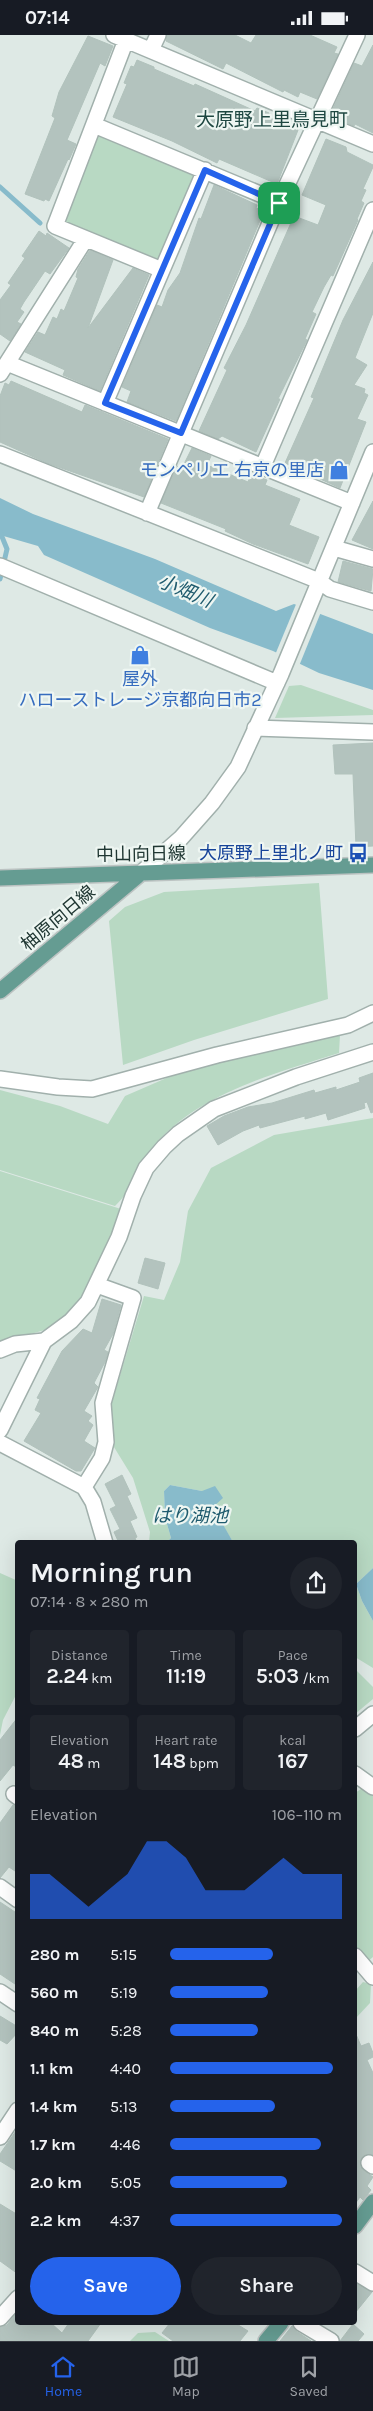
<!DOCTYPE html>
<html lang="en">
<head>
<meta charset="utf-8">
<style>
  :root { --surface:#171b24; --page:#20242c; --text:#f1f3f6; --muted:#9ea1a6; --line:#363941; --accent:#2563eb }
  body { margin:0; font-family:Karla,"Noto Sans JP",sans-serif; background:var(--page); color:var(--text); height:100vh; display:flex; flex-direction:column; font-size:19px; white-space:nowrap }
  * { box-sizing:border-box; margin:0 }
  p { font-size:16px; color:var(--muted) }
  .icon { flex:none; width:28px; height:28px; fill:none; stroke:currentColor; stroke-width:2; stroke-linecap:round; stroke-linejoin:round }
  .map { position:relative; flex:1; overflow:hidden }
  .side { position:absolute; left:15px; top:1505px; width:342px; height:785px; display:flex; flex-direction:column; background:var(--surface); border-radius:5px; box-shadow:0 5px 20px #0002 }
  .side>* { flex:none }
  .pin { position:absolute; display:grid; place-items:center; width:42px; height:42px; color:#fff; margin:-21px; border-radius:10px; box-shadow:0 2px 8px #0006 }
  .round { display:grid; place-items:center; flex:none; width:52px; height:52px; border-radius:26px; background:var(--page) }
  .overview { display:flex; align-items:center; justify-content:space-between; height:85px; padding:0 15px }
  h1 { font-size:28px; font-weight:600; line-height:38px }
  .stats { display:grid; grid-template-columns:repeat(3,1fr); gap:8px; height:85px; padding:5px 15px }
  .stats div { display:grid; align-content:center; border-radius:5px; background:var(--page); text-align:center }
  .stats b { font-size:21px; font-weight:600 }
  .stats small { font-size:14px; font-weight:400 }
  .stats p { font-size:14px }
  .chart { height:140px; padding:10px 15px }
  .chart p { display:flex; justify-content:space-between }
  .chart svg { width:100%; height:90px; margin-top:5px; fill:var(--accent); opacity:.7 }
  .action { display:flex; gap:10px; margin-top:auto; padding:10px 15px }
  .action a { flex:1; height:58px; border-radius:30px; background:var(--accent); color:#fff; font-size:20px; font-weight:600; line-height:58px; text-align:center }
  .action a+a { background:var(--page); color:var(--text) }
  ul { padding:0 15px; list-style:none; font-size:16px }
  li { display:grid; grid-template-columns:80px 60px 1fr; align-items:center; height:38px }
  li i { height:12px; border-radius:6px; background:var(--accent) }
  .status { display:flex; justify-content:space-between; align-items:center; height:35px; padding:0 25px; background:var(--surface); direction:ltr }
  .status svg { height:14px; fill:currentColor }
  .tab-bar { display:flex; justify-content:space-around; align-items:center; height:70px; border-top:1px solid var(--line); background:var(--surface); font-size:14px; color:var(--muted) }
  .tab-bar a { display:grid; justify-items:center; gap:2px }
  .tab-bar .current { color:var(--accent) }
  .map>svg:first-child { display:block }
</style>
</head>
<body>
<div class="status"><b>07:14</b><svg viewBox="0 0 49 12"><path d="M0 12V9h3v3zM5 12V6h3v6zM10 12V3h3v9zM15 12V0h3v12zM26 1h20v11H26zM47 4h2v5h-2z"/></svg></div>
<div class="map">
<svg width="373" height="2306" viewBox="0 0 373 2306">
  <rect width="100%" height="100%" fill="#dee9e5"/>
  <path fill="#b8d9c3" d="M98,100l96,40 -37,88 -93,-41z
    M301,650l72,25v5l-98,3 14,-32z
    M319,848l9,116 -134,41 -71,25 -14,-144 16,-14 39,-15z
    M340,1000l-1,18c-65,21 -142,40 -188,96 -14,18 -19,42 -36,57l-115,-36v-80l60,16 48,18 17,-28 67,-29z
    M373,1083v450l-17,16 6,17 11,20v47l-18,-11v-114l-122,-1 -31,-51 -32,-6 -6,6 1,26 6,21 -4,4h-18l1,-10 -17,-54 -24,-39v-27l35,-116 20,4 16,-38 8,-51 23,-43 63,-33z
    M0,1136l121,38c-10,34 -35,102 -69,118 -16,7 -35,9 -52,15z
    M0,1538l18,8 -1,112 -14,27 -3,15z
    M355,1634l18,18v12l-18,15z
    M364,1752l9,7v163l-6,5 -12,-13v-156z
    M363,1947l8,2 -1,19 -15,16v-28z
    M155,2297l14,9h-39l8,-8z"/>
  <path fill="#88bbcb" d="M0,463l33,16 122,45 121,52 18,-7 79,30v56l-54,-17 -46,-22 -63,-23 -166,-73 -6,-9 -38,-11z
    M170,1450l32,6 13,-5 8,12 -10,9 20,35h-66l4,-4 -6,-21 -1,-26z
    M373,1533v53l-11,-20 -6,-17z"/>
  <path fill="#dee9e5" d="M297,567l24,10 -22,54 -24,-11z"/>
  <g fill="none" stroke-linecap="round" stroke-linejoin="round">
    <path stroke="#88bbcb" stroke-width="5" d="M0,152l40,36
      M0,497l7,17 -7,30"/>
  </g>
  <path fill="#b3c3be" stroke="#b1c2bc" d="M167,0h68l16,8 5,-8h54l27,12 -3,6 4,1 -21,45 -17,-7 -2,5 -14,-7 -1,2 -57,-29 -3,6 -57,-28z
    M88,1l25,10 -8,20 -5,-3 -33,77 9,4 -7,16 -1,-1 -19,42 -4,-2 -1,2 -19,-7 30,-76 -3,-2 7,-24z
    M373,10v88l-18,-9 -1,2 -5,-2 -18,-11 23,-50 8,3z
    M137,25l17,7v2l40,17 1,-2 60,27 2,-3 12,5 -1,4 30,13 -21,54 -58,-25 -2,4 -45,-22 -59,-24 14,-33 -3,-1 7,-17 3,1z
    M326,104l20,8 1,5 26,13v2l-10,22 3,1 -5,11 3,2 -7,16 1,1 -25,56 -2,-1 -7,12 -12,25 4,2 -11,25 2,1 -29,59h2l-24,53 -34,-16 -4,3 -19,-8 28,-61 -3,-2 22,-43 48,-109 24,9 8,-20 -24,-10z
    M214,150l43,20 -1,3 8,3 -88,210 -49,-19 4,-11 -9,-4 35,-82 5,2 6,-17 12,-17 19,-55 2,1z
    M39,196l7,5 1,-3 22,15 -19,26 -5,-3 -21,31 -4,7 4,3 -7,10 4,2 -11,17 -10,-7v-34l11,-15 -3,-2 17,-25 -3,-2z
    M90,215l23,10 -25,68 45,-60 16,7 -49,116 -37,-16 2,-5 -40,-18 13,-20 7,3 8,-18 4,2 4,-10 3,2 14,-33 -2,-1 2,-8z
    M373,227v51l-18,45 12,7 -13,20 11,4 -1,4 4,2 -11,24 9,3 -26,66 -55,-25 29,-65 -3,-1 32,-77z
    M11,346l71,31 3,-7 83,34 -24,58 -97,-34 -47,-21v-46l5,-13 4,2z
    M192,413l19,8 -4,9 41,17 3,-8 16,6 -2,5 35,14 -11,26 30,12 -11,27 -55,-20 -28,-13 1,-2 -65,-26 16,-37 5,2z
    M373,466v48l-21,-9z
    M343,526l30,8 -2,22 -33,-9z
    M373,708v103l-17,1 -3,-73h-18l-2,-29z
    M373,1038v39l-2,1 -4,-11 -3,1 1,5 -37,12 -2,-7 -21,6v-3l-45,12 -1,-3 -16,6 -25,14 -11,-19 17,-10 24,-9 24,-4 42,-13 1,3 21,-6v3l24,-8 -1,-4z
    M145,1223l20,5 -7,26 -20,-6z
    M102,1264l19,6 -8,29 -9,16 4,2 -3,10 -11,21 4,4 -14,24 8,5 -4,5 5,4 -9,16 11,7 -14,23h-5l-52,-30 17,-28 -6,-3 5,-11 -3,-1 25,-47 21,-22 9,4z
    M122,1440l9,19 -4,2 10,22 -7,3 7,16 -2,1 2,5h-18l-5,-11 6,-3 -10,-20 6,-3 -11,-22z
    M18,1682v51l-5,-3 -13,16v-41z
    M13,1770l5,1v67l-9,-6 -9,11v-55z
    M0,1867l18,12v72l-18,-12z
    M0,1981l18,11v5l-11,12 -7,-4z
    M355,1997l6,14 8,-3 4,10v4l-6,3 6,13v82h-8l-5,7 3,8 10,7 -6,9 4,4 -8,10 -3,-3 -5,7z
    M18,2093v44l-18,-11v-7z
    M0,2169l18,11v59l-18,-13z
    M355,2248l17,9 -17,21z
    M15,2280l3,8h33l11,10 7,-10h32l-13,18h-88v-14l7,-2z
    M170,2288h65l13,8 -8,10h-67l-11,-8z
    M353,2289l11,10 -6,7h-18z
    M292,2291l4,5 15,10h-31z"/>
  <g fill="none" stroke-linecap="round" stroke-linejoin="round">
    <defs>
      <path id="minor" d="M114,0l259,109
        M126,5l-71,186 107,44
        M151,15l7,-15
        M94,90l185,77
        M7,328l345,140
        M0,339l85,-134
        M105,368l100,-233
        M0,419l319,127 11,8 43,13
        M263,431l110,-256
        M147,478l132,-311 78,-167
        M334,513l39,11
        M0,531l277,117
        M255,693l118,4
        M140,839l41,-36 31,-35 26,-36 43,-93 92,-222
        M0,1044l58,8 34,2 125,-34 131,-30 25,-12
        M97,1250l36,13 -30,105 3,39 -4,16 -18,29 9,15 12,41
        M0,1315l15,-6 29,-3
        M0,1395l44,-89 27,-20 17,-19 31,-65 14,-41 13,-28 18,-21 14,-13 36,-25 82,-32 77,-25
        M0,1408l84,44
        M355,1694l18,-15
        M355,1739l18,13
        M14,1759l4,3
        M0,1852l18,13
        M355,1921l18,21
        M0,1957l18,12
        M0,2102l18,-27
        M369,2128l4,3
        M355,2237l18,11
        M0,2283l18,-20
        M301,2288l30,18"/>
      <path id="major" d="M0,843l373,-13
        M0,956l140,-117
        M355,2191l18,-24
        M266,2306l15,-18"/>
    </defs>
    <use href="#minor" stroke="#a1b0ac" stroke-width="18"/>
    <use href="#major" stroke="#bcc3c2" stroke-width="18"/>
    <use href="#minor" stroke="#fff" stroke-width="15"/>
    <use href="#major" stroke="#659c92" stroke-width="15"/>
  </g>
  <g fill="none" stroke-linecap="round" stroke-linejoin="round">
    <defs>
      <path id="route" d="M205,135l74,33 -98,230 -76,-30z"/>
    </defs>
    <use href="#route" stroke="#fff" stroke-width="10"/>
    <use href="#route" stroke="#2563eb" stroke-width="6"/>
  </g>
  <defs>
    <symbol id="shop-bare" viewBox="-9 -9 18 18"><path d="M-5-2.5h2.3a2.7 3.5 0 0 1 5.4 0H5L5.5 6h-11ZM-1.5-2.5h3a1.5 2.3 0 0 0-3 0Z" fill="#3f7fe0" stroke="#eef6f2" stroke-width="2.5" paint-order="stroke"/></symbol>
    <symbol id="bus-bare" viewBox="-9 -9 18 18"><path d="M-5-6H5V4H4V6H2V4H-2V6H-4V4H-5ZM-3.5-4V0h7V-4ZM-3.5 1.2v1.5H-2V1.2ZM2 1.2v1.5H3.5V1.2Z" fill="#1a4fb4" stroke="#eef6f2" stroke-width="2.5" paint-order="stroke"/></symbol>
  </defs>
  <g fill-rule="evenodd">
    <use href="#shop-bare" x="325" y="421" width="28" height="28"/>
    <use href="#shop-bare" x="126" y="606" width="28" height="28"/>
    <use href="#bus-bare" x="344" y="804" width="28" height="28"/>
  </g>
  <g text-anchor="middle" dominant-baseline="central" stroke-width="4.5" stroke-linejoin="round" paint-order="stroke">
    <g font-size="18" fill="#366cbe" stroke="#eef6f2" text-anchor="end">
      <text x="324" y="435">モンペリエ 右京の里店</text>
      <text x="140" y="644" text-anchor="middle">屋外<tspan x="140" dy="21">ハローストレージ京都向日市2</tspan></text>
    </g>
    <g font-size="18" fill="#164399" stroke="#eef6f2" text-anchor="end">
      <text x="343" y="818">大原野上里北ノ町</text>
    </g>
    <g font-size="18" fill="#203733" stroke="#eef6f2">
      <text transform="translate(141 819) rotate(-1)">中山向日線</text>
      <text transform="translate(58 883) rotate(-40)">柚原向日線</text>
    </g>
    <g font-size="19" fill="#1e4741" stroke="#eef6f2">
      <text x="272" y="85">大原野上里鳥見町</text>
    </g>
    <g font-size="19" font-style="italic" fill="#1f5b6e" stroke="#eef6f2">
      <text transform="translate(185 556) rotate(23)">小畑川</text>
      <text x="190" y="1481">はり湖池</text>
    </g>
  </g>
</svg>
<div class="pin" style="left:279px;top:168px;background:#1e9e55"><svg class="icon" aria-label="arrive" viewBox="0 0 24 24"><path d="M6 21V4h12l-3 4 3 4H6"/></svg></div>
<section class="side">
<div class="overview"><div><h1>Morning run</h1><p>07:14 · 8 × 280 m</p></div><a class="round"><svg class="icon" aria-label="share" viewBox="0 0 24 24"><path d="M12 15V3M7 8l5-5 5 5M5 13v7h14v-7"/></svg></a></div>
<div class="stats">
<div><p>Distance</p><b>2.24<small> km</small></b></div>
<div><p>Time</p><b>11:19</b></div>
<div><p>Pace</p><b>5:03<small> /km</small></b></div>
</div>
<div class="stats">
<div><p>Elevation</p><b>48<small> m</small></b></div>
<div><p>Heart rate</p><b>148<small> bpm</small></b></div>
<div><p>kcal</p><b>167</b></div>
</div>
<div class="chart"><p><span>Elevation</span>106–110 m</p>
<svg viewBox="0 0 160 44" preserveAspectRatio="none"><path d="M0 44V22L10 22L20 30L30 38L40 30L50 22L60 6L70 6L80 14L90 30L100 30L110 30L120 22L130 14L140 22L150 22L160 22V44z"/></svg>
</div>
<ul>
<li><b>280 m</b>5:15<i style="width:60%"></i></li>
<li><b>560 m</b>5:19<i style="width:57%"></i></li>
<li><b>840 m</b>5:28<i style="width:51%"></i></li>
<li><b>1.1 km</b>4:40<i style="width:95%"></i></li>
<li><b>1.4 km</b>5:13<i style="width:61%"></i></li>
<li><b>1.7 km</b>4:46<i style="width:88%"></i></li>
<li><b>2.0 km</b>5:05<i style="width:68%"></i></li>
<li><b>2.2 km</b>4:37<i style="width:100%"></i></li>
</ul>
<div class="action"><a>Save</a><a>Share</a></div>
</section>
</div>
<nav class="tab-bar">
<a class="current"><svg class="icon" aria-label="home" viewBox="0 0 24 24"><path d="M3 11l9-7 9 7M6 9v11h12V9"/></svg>Home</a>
<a><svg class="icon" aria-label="map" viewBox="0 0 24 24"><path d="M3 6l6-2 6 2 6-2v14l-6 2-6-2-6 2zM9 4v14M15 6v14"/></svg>Map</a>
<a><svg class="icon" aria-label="saved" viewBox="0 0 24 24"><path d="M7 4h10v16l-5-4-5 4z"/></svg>Saved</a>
</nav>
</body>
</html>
